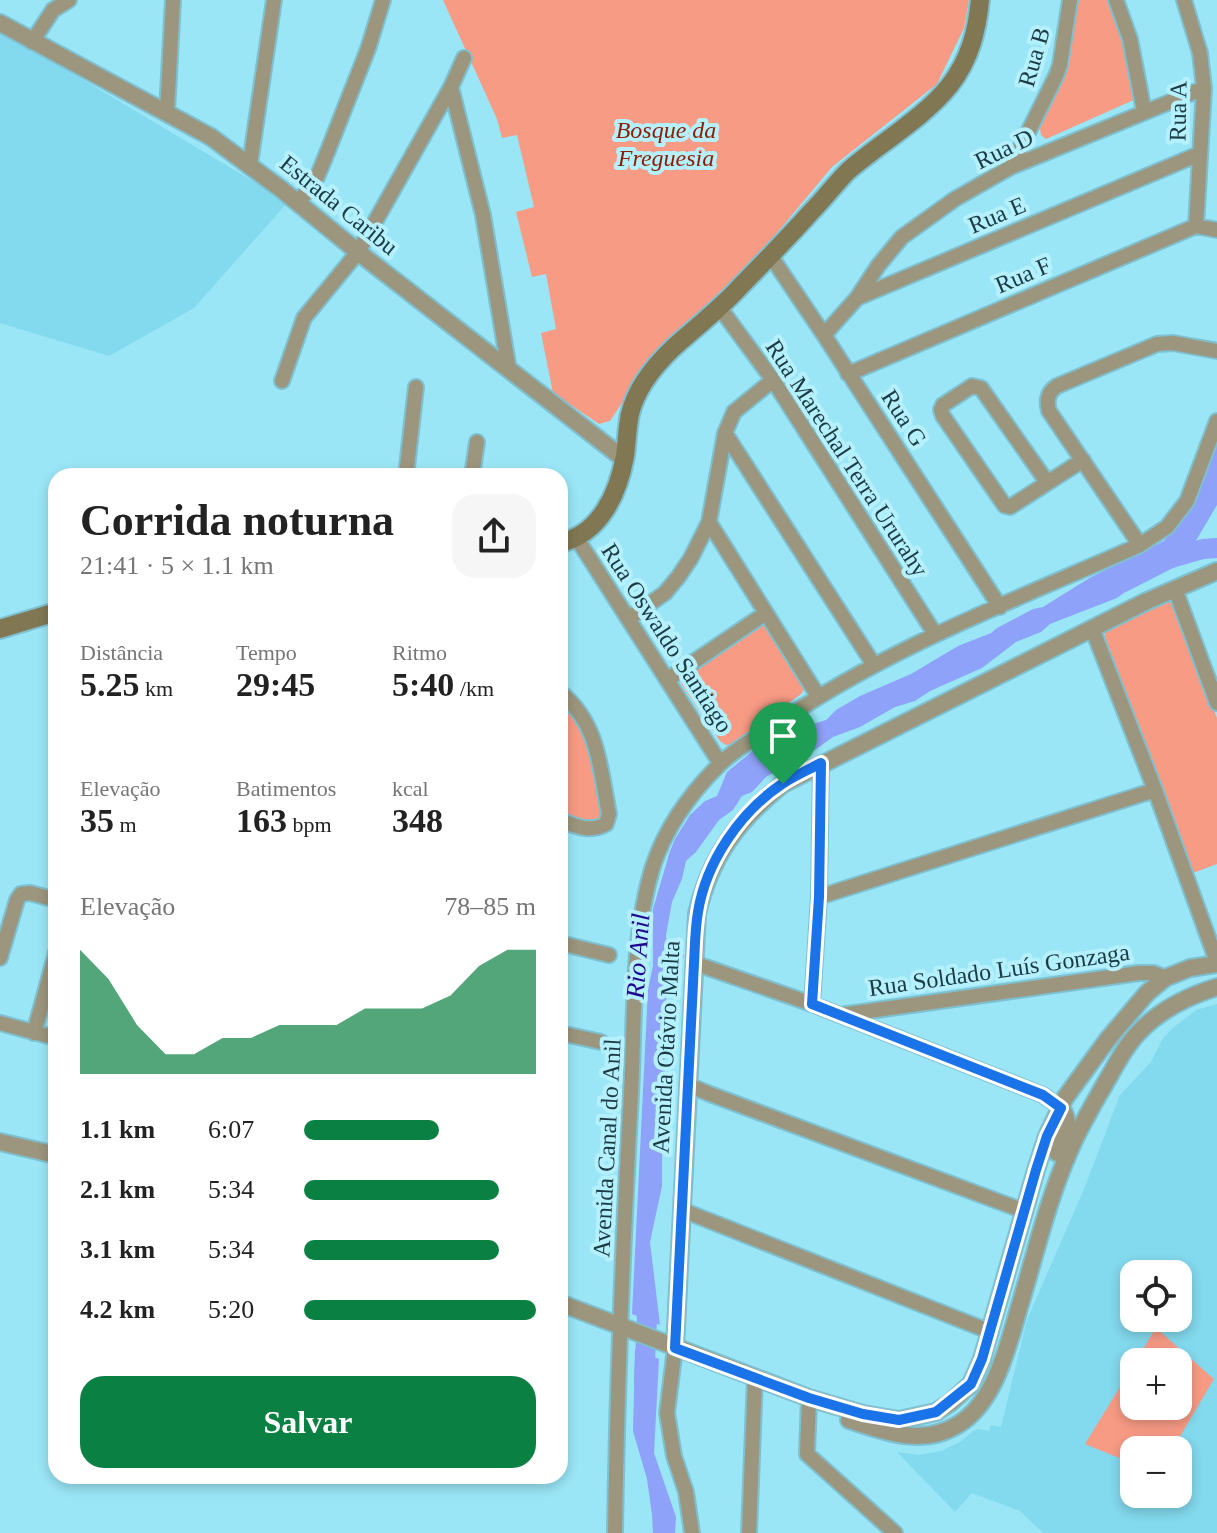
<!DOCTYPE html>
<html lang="pt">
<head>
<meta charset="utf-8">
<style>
  :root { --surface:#fff; --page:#f6f6f6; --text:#222; --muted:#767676; --accent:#0b8043 }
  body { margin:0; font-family:Georgia,serif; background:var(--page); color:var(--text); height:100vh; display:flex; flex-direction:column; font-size:30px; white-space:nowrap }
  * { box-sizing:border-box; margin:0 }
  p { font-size:26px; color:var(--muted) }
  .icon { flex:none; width:44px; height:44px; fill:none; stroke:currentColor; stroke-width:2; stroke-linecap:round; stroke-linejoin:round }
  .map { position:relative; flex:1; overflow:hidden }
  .side { position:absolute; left:48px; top:468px; width:520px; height:1016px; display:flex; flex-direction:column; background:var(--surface); border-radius:24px; box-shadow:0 4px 12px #0003 }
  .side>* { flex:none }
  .buttons { position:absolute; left:1120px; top:1260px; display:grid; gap:16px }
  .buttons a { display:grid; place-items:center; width:72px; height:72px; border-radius:16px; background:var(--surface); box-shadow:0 4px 12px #0003; font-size:40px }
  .pin { position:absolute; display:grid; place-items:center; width:68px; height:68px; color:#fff; margin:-82px -34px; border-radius:50% 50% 50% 0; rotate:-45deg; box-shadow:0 0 8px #0007 }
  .pin .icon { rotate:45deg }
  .round { display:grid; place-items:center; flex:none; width:84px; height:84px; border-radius:24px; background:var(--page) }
  .headline { display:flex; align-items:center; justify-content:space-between; height:136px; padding:0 32px }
  h1 { font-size:44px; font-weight:700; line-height:60px }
  .figures { display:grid; grid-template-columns:repeat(3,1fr); gap:12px; height:136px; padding:8px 32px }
  .figures div { display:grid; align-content:center }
  .figures b { font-size:34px; font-weight:700 }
  .figures small { font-size:22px; font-weight:400 }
  .figures p { font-size:22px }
  .chart { height:224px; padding:16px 32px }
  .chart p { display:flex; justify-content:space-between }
  .chart svg { width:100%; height:144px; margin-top:8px; fill:var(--accent); opacity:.7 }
  .button { display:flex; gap:16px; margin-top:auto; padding:16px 32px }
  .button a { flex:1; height:92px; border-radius:24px; background:var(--accent); color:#fff; font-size:32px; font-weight:700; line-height:92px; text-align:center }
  ul { padding:0 32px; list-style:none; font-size:26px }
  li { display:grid; grid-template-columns:128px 96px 1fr; align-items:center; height:60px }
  li i { height:20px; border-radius:10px; background:var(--accent) }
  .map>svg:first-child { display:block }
</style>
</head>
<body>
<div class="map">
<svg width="1217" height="1533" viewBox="0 0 1217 1533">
  <rect width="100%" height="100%" fill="#9ae6f7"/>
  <path fill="#83d9ed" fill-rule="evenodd" d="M0,30l288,172 -94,106 -85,48 -109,-33z
    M1217,1004v529h-174l-23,-22 -48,-18 -17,19 -58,-60 22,3 22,-4 19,-9 13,-11 5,-2 11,2 2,-6 10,2 26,-107 57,-131 36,-94 31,-33 12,-24 11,-11 22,-17zM1134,1274h44v44h-44zM1134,1362h44v44h-44zM1134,1450h44v44h-44z"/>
  <path fill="#f89b85" d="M443,0h526l-5,28 -27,56 -105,83 -71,85 -110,107 -41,62 -11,3 -46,-31 -12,-60 15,-4 -10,-55 -14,3 -16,-65 18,-5 -17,-72 -15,3 -5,-19z
    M1075,0h36l12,25 13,74 -90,40 -5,-4 -1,-7 24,-59z
    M1160,600l8,1 8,6 41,111v146l-24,9 -88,-235v-7l5,-5z
    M762,625l5,2 37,62 -3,5 -68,50 -7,1 -6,-4 -38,-56 -2,-8 76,-51z
    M560,696l24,28 19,86 -1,7 -5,4 -6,1 -31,-10z
    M1156,1328l58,51 -42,71h-38v14l-49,-20 49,-80v42h44v-44h-43z"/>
  <path fill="#8fa2f9" d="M1217,433v72l-26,44 4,3 -16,13 -55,28 -7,5 -67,26 -9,8 -25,10 -34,26 -52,23 -15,10 -20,6 -35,20 -27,10 -35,25 -8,1 -24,14 -14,15 -10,4 -9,14 -14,10 -23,32 -10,9 -4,18 -10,23 -6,33 1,25 17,-6 -1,4 -14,8 -2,28 -4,24 3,82 -4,28v58l-12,56 10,83 -28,-11 16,-325 5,-23v-57l17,-58 5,-12 15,-24 15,-14 12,-5 10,-24 33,-27 30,-14 36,-11 10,-10 24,-14 51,-22 47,-28 33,-13 6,-5 36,-19 10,-2 48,-30 73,-36 17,-23z
    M635,1349l24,10 -5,94 22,64 -1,16h-22l-1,-18 -5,-36 -14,-48z"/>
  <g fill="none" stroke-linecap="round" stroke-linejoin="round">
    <path stroke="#8fa2f9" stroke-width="20" d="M1168,559l35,-10 14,-1
      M644,1380l3,-61 -3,-27"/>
    <defs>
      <path id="minor" d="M1116,0l14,39 14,72
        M1184,0l16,53 4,35 -8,138
        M32,42l21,-32 16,-10
        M451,87l32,128 26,155
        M167,112l6,-112
        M250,164l24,-164
        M1011,167l45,-91 4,-11 10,-65
        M298,203l19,-26 8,-19 43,-109 15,-49
        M770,255l54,80 176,272
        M857,298l21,-32 24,-29 53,-38 56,-32 193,-79
        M720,308l53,72 162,254
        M824,335l33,-37 342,-144
        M848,374l348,-148 21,4
        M282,381l22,-63 54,-66 93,-165 13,-29
        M725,433l149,232
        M406,476l10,-89
        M472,476l5,-34
        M1047,482l-66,-94 -9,-2 -29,19 -2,5 2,6 62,90 5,1 73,-47
        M709,522l109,174
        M576,537l144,226
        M1140,545l-91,-134c-3,-11 -1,-19 8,-25l100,-42 16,-1 44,8
        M1175,589l42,114
        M628,619l37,-26 14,-17 12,-18 18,-36 16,-89 9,-21 39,-32
        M1092,628l63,162 62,172
        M667,680l99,-67
        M560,692c39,31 40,77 49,122l-3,10c-16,9 -31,2 -46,-4
        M819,897l336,-107
        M560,943l49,12
        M0,958l17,-58 4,-6 9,-1 26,7
        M694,963l118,41 231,91 18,13
        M812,1004l7,-107 2,-134
        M841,1015l298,-42h15l11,5
        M0,1023l56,15
        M34,1033l22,-80
        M560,1033l41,9
        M688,1085l22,9 314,117
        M682,1210l309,122
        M675,1348l-8,65 7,43 12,36 6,41
        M809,1398l-2,56 88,79
        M615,1533c2,-146 8,-293 16,-439 4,-75 0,-156 22,-228 13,-39 36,-71 65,-100 16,-17 43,-31 62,-44 111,-76 238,-123 360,-177l27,-18 20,-26 30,-80
        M749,1533l6,-156"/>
      <path id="tertiary" d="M0,23l211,114 70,52 77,63 266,207
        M0,1142l56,13
        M1057,1153c7,-15 16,-30 4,-45
        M560,1303l249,95 54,16 36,6 37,-8 14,-9 21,-19 11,-25 54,-189 11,-34 18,-38 43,-59 39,-46 18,-15 25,-10 27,-4
        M675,1348l22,-434c13,-57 41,-94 86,-130l362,-182 72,-31
        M849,1420c37,12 74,27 110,4 36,-22 49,-78 60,-116 16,-52 28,-106 50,-156 10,-24 24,-47 37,-70 10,-17 19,-36 33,-50 22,-23 49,-36 78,-45"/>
      <path id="secondary" d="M560,543c40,-9 58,-49 65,-87 2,-14 2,-28 5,-42 6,-25 24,-48 43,-66 21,-19 43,-36 63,-57 25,-26 51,-52 75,-79 13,-13 24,-28 37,-41 31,-27 77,-54 102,-86 20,-26 27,-54 30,-85
        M0,629l56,-17"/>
    </defs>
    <use href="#minor" stroke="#7ec0cf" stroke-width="18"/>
    <use href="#tertiary" stroke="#7ec0cf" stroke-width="20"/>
    <use href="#secondary" stroke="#7ec0cf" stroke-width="22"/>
    <use href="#minor" stroke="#9d967e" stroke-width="14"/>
    <use href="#tertiary" stroke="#9d967e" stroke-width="16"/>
    <use href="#secondary" stroke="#817753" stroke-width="18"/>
  </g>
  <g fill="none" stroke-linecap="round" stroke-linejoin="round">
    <defs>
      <path id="route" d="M821,763l-2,134 -7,107 231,91 18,13 -14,28 -11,34 -54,189 -11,25 -35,28 -37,8 -36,-6 -54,-16 -134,-50 19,-385c1,-17 1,-34 4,-51 8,-50 42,-100 84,-128 12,-8 26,-14 39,-21z"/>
    </defs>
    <use href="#route" stroke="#fff" stroke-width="16"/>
    <use href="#route" stroke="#1a73e8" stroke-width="10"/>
  </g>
  <g text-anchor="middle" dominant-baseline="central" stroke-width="8" stroke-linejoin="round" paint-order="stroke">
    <g font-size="24" fill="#1b3a42" stroke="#b5f0fe">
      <text transform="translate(1034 57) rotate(-74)">Rua B</text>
      <text transform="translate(1178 111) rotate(-89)">Rua A</text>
      <text transform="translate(1004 149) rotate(-26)">Rua D</text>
      <text transform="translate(339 205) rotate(39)">Estrada Caribu</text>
      <text transform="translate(997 215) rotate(-23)">Rua E</text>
      <text transform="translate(1023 275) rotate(-23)">Rua F</text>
      <text transform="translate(904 418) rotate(57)">Rua G</text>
      <text transform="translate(847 458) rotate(57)">Rua Marechal Terra Ururahy</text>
      <text transform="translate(667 638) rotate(57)">Rua Oswaldo Santiago</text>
      <text transform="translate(999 970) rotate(-8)">Rua Soldado Luís Gonzaga</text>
      <text transform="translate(666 1047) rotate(-87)">Avenida Otávio Malta</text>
      <text transform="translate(607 1148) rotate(-87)">Avenida Canal do Anil</text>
    </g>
    <g font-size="24" font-style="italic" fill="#8e1c00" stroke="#b5f0fe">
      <text x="666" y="130">Bosque da<tspan x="666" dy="28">Freguesia</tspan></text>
    </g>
    <g font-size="26" font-style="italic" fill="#20068e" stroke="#b5f0fe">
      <text transform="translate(638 956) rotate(-86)">Rio Anil</text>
    </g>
  </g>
</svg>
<div class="buttons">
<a><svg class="icon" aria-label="locate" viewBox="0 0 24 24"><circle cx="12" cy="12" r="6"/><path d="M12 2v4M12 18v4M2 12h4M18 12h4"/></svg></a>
<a>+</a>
<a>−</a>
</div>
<div class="pin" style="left:783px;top:784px;background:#1e9e55"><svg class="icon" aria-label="arrive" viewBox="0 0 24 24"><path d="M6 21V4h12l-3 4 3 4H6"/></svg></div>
<section class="side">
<div class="headline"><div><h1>Corrida noturna</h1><p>21:41 · 5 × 1.1 km</p></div><a class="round"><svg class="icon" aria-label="share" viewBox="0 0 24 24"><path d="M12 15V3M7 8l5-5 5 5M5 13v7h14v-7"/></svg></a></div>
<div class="figures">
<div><p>Distância</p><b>5.25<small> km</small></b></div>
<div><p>Tempo</p><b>29:45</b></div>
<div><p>Ritmo</p><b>5:40<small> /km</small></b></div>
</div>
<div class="figures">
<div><p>Elevação</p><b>35<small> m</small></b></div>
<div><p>Batimentos</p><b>163<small> bpm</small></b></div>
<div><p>kcal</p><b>348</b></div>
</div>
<div class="chart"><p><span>Elevação</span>78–85 m</p>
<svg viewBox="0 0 160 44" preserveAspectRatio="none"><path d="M0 44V6L10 15L20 29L30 38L40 38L50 33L60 33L70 29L80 29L90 29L100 24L110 24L120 24L130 20L140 11L150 6L160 6V44z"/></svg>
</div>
<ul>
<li><b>1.1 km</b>6:07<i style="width:58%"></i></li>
<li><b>2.1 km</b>5:34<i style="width:84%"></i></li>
<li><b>3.1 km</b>5:34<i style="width:84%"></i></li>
<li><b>4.2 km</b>5:20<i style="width:100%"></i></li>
</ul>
<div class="button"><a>Salvar</a></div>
</section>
</div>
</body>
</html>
